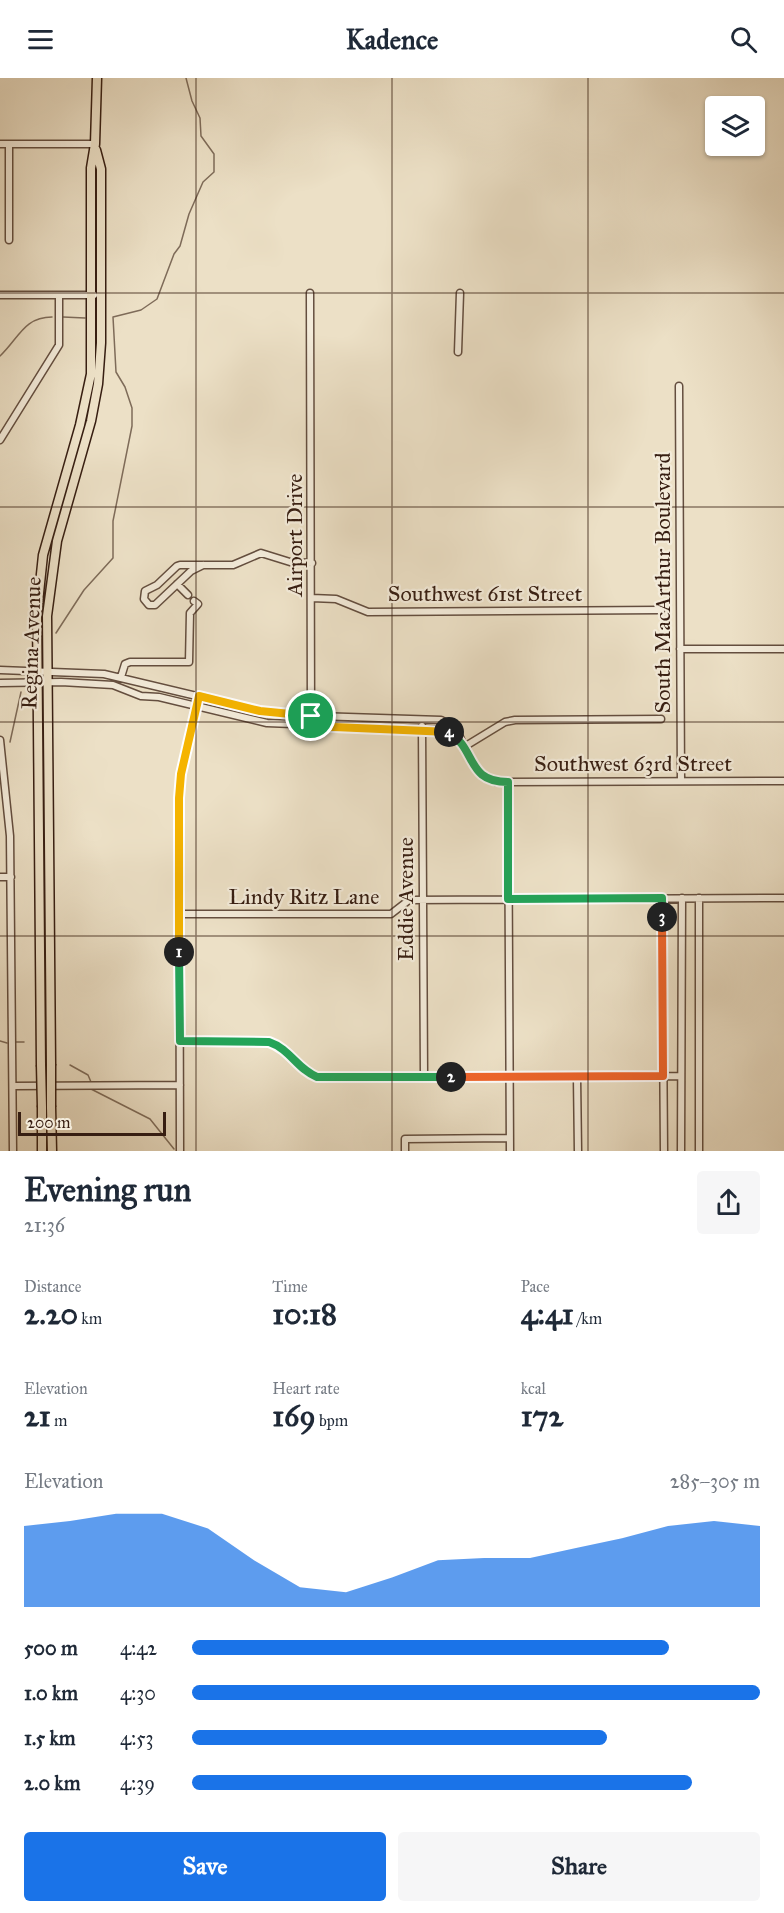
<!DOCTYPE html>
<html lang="en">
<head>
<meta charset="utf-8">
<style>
  :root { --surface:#fff; --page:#f6f6f7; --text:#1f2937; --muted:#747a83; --accent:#1a73e8 }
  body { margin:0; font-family:"IM FELL Great Primer",serif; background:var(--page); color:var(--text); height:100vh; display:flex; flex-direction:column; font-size:22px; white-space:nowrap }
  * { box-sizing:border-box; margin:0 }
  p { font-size:20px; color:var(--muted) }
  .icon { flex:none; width:33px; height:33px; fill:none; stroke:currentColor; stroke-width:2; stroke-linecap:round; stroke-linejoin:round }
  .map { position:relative; height:1073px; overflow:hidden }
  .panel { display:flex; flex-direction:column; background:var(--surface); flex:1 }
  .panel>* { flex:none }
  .controls { position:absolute; left:705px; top:18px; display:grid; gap:12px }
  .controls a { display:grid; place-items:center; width:60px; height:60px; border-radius:6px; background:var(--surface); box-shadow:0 2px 4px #0004; font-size:30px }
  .scale { position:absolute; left:18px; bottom:15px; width:148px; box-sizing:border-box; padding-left:6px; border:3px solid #371e12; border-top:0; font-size:16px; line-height:21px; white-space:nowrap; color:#371e12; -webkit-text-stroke:4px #f3ebda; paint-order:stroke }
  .pin { position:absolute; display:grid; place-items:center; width:51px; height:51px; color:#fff; margin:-26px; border:3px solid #fff; border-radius:50%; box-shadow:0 2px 6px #0007 }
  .km { position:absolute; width:30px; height:30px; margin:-15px; border-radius:50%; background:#222; color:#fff; font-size:16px; line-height:30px; text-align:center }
  .round { display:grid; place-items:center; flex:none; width:63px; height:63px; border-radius:6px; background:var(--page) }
  .head { display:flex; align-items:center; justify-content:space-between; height:102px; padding:0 24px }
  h1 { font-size:33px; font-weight:700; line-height:45px }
  .stats { display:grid; grid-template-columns:repeat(3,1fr); gap:9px; height:102px; padding:6px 24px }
  .stats div { display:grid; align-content:center }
  .stats b { font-size:30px; font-weight:700 }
  .stats small { font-size:16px; font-weight:400 }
  .stats p { font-size:16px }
  .chart { height:168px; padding:12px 24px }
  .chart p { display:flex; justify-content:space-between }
  .chart svg { width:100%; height:108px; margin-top:6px; fill:var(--accent); opacity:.7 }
  .cta { display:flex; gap:12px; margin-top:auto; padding:12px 24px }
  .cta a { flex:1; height:69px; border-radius:6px; background:var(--accent); color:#fff; font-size:24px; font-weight:700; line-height:69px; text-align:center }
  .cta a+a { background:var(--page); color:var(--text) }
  ul { padding:0 24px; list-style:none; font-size:20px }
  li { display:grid; grid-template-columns:96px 72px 1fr; align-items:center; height:45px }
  li i { height:15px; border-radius:8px; background:var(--accent) }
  header { display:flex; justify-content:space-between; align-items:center; height:78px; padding:0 24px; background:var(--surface); font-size:27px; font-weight:700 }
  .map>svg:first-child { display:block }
</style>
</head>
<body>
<header><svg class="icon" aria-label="menu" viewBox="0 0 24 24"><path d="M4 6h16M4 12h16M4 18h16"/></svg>Kadence<svg class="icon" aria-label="search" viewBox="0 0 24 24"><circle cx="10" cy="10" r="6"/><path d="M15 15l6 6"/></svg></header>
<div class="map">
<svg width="784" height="1073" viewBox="0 0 784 1073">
  <rect width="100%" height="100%" fill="#ece0c6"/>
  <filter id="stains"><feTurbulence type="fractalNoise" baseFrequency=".00333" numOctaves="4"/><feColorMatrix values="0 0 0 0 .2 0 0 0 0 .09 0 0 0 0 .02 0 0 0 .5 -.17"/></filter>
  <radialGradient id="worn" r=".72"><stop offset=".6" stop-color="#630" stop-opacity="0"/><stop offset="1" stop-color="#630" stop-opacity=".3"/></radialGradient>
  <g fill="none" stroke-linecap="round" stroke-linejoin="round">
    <path stroke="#7e6b59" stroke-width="1.5" d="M63,239l22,1
      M0,278c19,-18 24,-39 52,-39
      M56,555l28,-43 29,-32v-37l19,-95v-18l-7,-21 -9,-15 -3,-55 28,-7 16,-11 17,-45 6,-8 9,-32 14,-32 11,-10v-18l-13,-18 -1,-18 -8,-17 -6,-23
      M10,664l11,-50
      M0,963l7,2
      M16,964h8
      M70,987l18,10 3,7
      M91,1011l59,30 24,30"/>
    <defs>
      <path id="minor" d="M0,66h95
        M9,66v96
        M310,215l1,426
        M0,217h94
        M458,274l2,-59
        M679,308l2,395
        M0,362l59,-95v-50
        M203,487l-12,6 -36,34h-6l-5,-6 1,-8 12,-6 20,-19 3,-1h53l28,-12 29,9 22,1
        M177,506l11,11
        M312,520l24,1 32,13 293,-2
        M680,571h104
        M0,592l104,4 156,37 26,4 155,5 15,8 7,16
        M121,599l4,-13 5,-2h59l1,-49 8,-9 -4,-3
        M0,605l61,-1 52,3 28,11 18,1 108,26 179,7c23,13 24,46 50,52l288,-1
        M422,648l2,351
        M0,662l10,96 3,315
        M464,669l41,-25 10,-2 146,-1
        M508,704l2,369
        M0,799h11
        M662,820l2,253
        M699,820v253
        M179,836h212l18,-14 375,-2
        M180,963l89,1c21,7 28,27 48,35l363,-1
        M577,999l1,74
        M13,1008l167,-1
        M180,1073l-1,-353 2,-24 18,-78
        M405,1073v-12l104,-1
        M681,1073l1,-253"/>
      <path id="major" d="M51,986l-4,-448 10,-75 34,-120 7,-37 3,-41v-174l-5,-19
        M41,987l-4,-453 6,-57 37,-130 11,-51v-206l4,-24 2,-66
        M42,1029v44
        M51,1029l1,44"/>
    </defs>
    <use href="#minor" stroke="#644e3f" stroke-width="9"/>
    <use href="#major" stroke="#371e12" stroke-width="11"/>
    <use href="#minor" stroke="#f3ebda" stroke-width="6"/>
    <use href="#major" stroke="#ece0c6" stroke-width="8"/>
    <defs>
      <path id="major-bridge" d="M41,987l1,42
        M51,1029v-43"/>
    </defs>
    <use href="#major-bridge" stroke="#371e12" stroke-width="11" stroke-linecap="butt"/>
    <use href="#major-bridge" stroke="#ece0c6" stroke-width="8"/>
  </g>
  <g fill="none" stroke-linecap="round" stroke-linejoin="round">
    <defs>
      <path id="split-1" d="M179,874v-154l2,-24 18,-78 61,15 51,5"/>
      <path id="split-2" d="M179,874l1,89 89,1c21,7 28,27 48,35h134"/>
      <path id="split-3" d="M451,999l212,-1 -1,-159"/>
      <path id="split-4" d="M449,654c28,18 17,50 59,50v117l154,-1v19"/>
      <path id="split-5" d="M311,638v10l138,6"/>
    </defs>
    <use href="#split-1" stroke="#fff" stroke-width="12"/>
    <use href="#split-2" stroke="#fff" stroke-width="12"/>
    <use href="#split-3" stroke="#fff" stroke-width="12"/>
    <use href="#split-4" stroke="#fff" stroke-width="12"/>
    <use href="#split-5" stroke="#fff" stroke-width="12"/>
    <use href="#split-1" stroke="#f5b400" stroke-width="8"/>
    <use href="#split-2" stroke="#22a559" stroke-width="8"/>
    <use href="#split-3" stroke="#f0652b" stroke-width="8"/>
    <use href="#split-4" stroke="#22a559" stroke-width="8"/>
    <use href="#split-5" stroke="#f5b400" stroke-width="8"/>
  </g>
  <path fill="none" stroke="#371e12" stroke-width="1.5" stroke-opacity="0.55" d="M196,0v1073M392,0v1073M588,0v1073M0,215h784M0,429h784M0,644h784M0,858h784"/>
  <g text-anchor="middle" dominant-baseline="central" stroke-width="4.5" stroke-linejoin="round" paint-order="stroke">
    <g font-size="22" fill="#371e12" stroke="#f3ebda">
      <text transform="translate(294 457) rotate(-90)">Airport Drive</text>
      <text transform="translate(662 505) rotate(-90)">South MacArthur Boulevard</text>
      <text x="485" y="515">Southwest 61st Street</text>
      <text transform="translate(31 565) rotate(-88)">Regina Avenue</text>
      <text x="633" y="685">Southwest 63rd Street</text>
      <text x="304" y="818">Lindy Ritz Lane</text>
      <text transform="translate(405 821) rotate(-90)">Eddie Avenue</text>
    </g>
  </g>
  <rect width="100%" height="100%" filter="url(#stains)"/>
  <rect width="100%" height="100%" fill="url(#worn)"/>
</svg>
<div class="controls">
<a><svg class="icon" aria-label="layers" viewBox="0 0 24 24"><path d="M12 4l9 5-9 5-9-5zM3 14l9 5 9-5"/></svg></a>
</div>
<div class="scale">200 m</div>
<div class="pin" style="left:311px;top:638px;background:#1e9e55"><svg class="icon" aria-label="arrive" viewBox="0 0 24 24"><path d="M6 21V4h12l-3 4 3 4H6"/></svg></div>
<b class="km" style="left:179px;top:874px">1</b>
<b class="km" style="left:451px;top:999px">2</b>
<b class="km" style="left:662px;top:839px">3</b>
<b class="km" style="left:449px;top:654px">4</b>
</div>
<section class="panel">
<div class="head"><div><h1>Evening run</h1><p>21:36</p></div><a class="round"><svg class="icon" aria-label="share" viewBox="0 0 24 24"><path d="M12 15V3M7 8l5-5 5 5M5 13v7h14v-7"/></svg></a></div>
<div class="stats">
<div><p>Distance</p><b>2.20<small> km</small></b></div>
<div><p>Time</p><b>10:18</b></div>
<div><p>Pace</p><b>4:41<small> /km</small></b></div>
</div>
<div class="stats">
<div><p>Elevation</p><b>21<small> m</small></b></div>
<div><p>Heart rate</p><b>169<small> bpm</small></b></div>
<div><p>kcal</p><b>172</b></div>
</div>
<div class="chart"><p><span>Elevation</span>285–305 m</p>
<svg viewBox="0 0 160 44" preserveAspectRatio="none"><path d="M0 44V11L10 9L20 6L30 6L40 12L50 25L60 36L70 38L80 32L90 25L100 24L110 24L120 20L130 16L140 11L150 9L160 11V44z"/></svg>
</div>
<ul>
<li><b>500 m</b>4:42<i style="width:84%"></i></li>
<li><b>1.0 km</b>4:30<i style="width:100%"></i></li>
<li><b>1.5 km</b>4:53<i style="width:73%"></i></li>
<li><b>2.0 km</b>4:39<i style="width:88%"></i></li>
</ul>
<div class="cta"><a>Save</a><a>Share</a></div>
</section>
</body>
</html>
